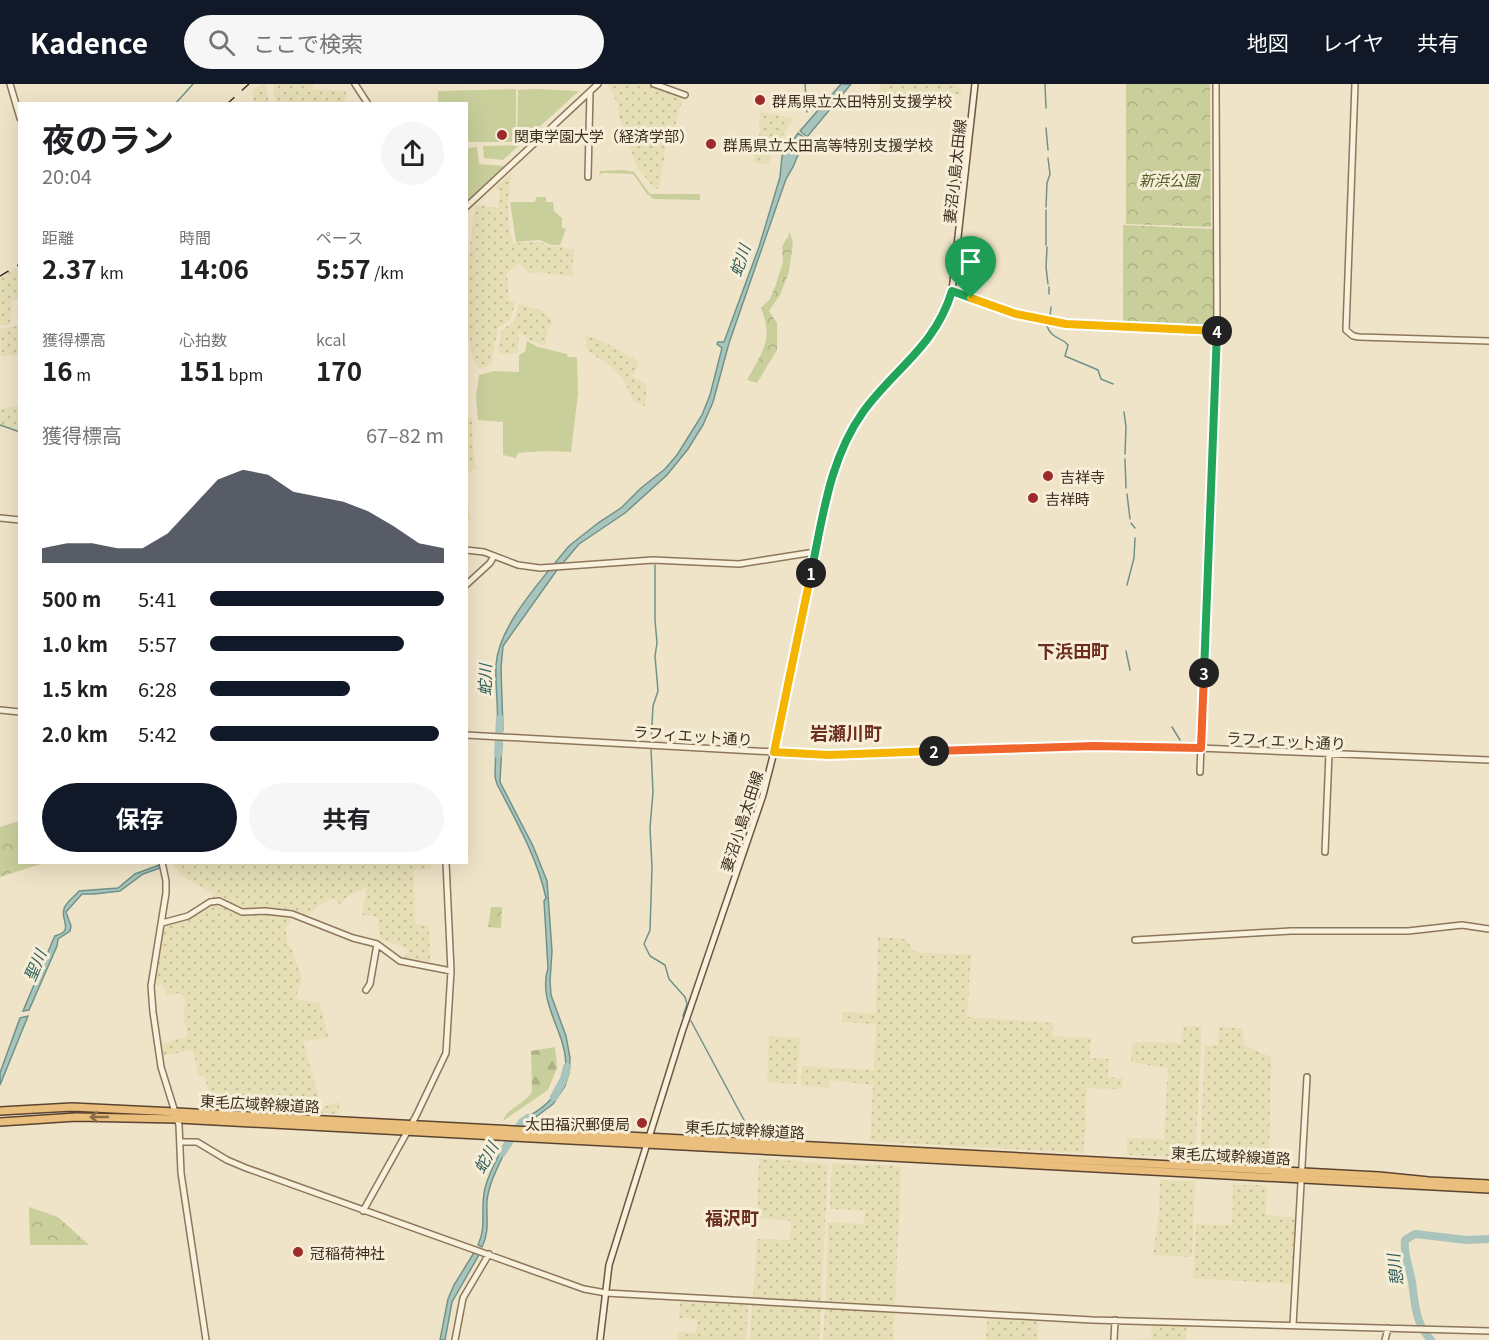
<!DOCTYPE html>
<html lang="ja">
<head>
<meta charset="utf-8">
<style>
  :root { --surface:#fff; --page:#f6f6f6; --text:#202124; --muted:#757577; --accent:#111827 }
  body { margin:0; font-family:Georgia,"Noto Sans JP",serif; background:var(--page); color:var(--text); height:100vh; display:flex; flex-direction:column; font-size:22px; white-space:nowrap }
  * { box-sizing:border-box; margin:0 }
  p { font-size:20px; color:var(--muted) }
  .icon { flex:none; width:33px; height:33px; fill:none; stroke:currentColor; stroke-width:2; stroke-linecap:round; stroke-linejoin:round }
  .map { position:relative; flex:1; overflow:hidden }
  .sheet { position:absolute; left:18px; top:18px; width:450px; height:762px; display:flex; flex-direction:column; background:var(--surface); border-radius:0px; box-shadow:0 6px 24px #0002 }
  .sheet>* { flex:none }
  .pin { position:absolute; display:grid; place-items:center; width:51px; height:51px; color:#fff; margin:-62px -26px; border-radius:50% 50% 50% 0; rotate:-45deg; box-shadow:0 0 6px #0007 }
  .pin .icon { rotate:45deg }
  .km { position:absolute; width:30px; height:30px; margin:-15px; border-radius:50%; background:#222; color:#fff; font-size:16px; line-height:30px; text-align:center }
  .round { display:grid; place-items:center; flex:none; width:63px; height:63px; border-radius:32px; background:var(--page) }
  .overview { display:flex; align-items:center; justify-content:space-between; height:102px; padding:0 24px }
  h1 { font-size:33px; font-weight:700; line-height:45px }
  .metrics { display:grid; grid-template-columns:repeat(3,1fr); gap:9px; height:102px; padding:6px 24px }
  .metrics div { display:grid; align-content:center }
  .metrics b { font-size:26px; font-weight:700 }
  .metrics small { font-size:16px; font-weight:400 }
  .metrics p { font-size:16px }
  .chart { height:168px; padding:12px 24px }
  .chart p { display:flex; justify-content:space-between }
  .chart svg { width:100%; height:108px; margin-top:6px; fill:var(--accent); opacity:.7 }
  .primary-button { display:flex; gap:12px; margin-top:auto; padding:12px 24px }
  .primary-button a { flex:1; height:69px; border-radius:36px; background:var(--accent); color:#fff; font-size:24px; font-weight:700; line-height:69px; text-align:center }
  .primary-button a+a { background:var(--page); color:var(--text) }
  ul { padding:0 24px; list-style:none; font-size:20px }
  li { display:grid; grid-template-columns:96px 72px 1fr; align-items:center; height:45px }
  li i { height:15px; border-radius:8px; background:var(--accent) }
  header { display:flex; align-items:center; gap:36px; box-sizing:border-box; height:84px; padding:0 30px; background:var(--accent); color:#fff }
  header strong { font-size:28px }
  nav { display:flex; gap:33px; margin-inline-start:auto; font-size:21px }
  .search { width:420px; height:54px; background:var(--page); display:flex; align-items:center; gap:15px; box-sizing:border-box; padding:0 21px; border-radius:33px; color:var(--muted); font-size:22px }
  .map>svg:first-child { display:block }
</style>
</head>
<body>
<header>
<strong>Kadence</strong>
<div class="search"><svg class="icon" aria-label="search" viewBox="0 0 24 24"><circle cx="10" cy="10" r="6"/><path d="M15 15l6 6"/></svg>ここで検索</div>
<nav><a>地図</a><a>レイヤ</a><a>共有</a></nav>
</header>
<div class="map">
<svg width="1489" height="1256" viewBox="0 0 1489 1256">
  <defs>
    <pattern id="farmland-dots" width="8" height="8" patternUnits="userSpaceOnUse" patternTransform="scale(1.5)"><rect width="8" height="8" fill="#e6deb5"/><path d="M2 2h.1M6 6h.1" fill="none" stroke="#c6bf9b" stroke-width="1.8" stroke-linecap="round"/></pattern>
    <pattern id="forest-firs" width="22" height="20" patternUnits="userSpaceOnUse" patternTransform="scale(1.5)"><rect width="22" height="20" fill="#c9cf9b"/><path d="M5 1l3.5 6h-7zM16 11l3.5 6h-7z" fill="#aeb285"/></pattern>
    <pattern id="park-crowns" width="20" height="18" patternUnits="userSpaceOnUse" patternTransform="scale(1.5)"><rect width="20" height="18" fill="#c9cf9b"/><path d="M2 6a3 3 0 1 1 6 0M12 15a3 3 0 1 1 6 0" fill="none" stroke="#aeb285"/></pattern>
  </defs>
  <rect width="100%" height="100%" fill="#f0e4c8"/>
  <path fill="url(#farmland-dots)" d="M261,0h5l3,19h-15l-2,-12z
    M273,0h40v5l33,2 -1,12h-70z
    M607,0h40l36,12 -9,34 -8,16 -7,43 -5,-1 -17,-21 -18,-50v-11z
    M881,0h77l4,10h-36l-13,2 -34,-3z
    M760,27l34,8 -22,32 -3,13 -15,-1v-20h5z
    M511,89l-3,31 1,26 5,13 27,-1 6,4h13l14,4 -2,26 -36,-4 -6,2 -11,-11 -12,10 2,27 6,3 -5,17 -12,8 -7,37 -11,4 -7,-10 -7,-35 1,-53 8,-66 23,3 2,-17 -5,-3z
    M19,182v34h-7l-2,25h-10v-47z
    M519,220l23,7 11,10 -5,8 -3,17 -16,-6 -10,-9 -1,22 -20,1 4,-24 12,-8z
    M19,242v29l-18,1 -1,-27z
    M585,251l15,5 37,20 1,4 -6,12 15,9 -2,21 -12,-5 -7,-17 -12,-15 -27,-19z
    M19,321v27l-19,-7v-16z
    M467,334h5l1,36 4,15 -10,2 1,34 3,14h-5z
    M176,779h255v7h-17l1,54 14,2 1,36 -26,-4 5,-9 -29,-10 -2,-22 -16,-2 5,-28 -19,9 -8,8 -7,-6 -13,7 -14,12 -15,-6 -1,12 -4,5 1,16 5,5 10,30 -7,20 24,4 10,35 -26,3 18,66 19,-5 -2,12 -40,-3 -3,-14 -59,2 -1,9 -23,-1 -7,-31h-8v-11l-5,-15 -29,6 -1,-12 26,-8 -4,-15 1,-24 -8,-4 -9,3 -6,-11 -7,1 10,-60 27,-9 8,-5 11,-8 3,-10 -33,-19 -8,-11z
    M878,853l27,2 9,12 6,2 51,1 -4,63 86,6 -1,13 39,2 -1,20 19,1 -1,18 15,1 -1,11 -35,-1 -3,65 -214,-12 3,-56 -43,-5 -1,8 -28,-2 1,-20 72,4 2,-46 -34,-2v-10l34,1z
    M1184,942h18l-7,132 -68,-3 -1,-17 38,1 4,-71 -37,-6 2,-20 48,1z
    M1219,943l23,1 2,17 27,12 -2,106 -69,-5 5,-112 13,-1z
    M769,952l31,2 -3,46 -30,-2z
    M759,1074l69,6 -7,139 -68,-4 4,-60 33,1 1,-19 -34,-3z
    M832,1079l69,3 -6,141 -69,-3 2,-82 35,2 3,-14 -36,-1z
    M1160,1096l35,1 -3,76 -39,-2 6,-44z
    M1233,1101h34l-1,30 31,3 -4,66 -100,-6 3,-54 36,1z
    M680,1218l68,3 -2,35h-69l1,-8 18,1 2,-14 -19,-1z
    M752,1220l69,4 -2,32h-69z
    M825,1225l70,2 -2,29h-70z
    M987,1235l51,1v20h-52z
    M1152,1240l35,1 -1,15h-70l35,-1z"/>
  <path fill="#c9cf9b" d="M516,5v53h-49l-1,-38 -28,-1v-12z
    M537,5l42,2 -76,69 -19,-2 -1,-12 34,-1 1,-55z
    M477,63l2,17 25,2 -37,35v-53z
    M623,86l11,2 16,22h50v6l-46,-1 -7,-5 -14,-20 -30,-1 -4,2 1,-4z
    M536,113h10v5h7l1,9 8,7v10l4,1 -6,16h-9l-11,-5 -24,2 -6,-40h25z
    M527,257l11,6 29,7 1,3h9l1,37 -7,58c-17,-1 -36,-1 -53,1l-2,5 -13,-3v-33l-25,-2 -2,-23 3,-22 15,-4 25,1v-17l6,-3z"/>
  <path fill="url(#forest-firs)" d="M555,963l2,21 -9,22 -45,31c3,-13 23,-17 29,-30l-1,-40z"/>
  <path fill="url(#park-crowns)" d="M1126,0h84l1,143 -85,-3z
    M1123,141l90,4v98l-90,-4z
    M789,147l4,11 -4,30 -9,23 -11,16 8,12v27l-20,33 -10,-3c15,-28 27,-40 14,-72l9,-9 6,-15 7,-22 -1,-15 4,-8 2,-1z
    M19,737l1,41 21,2 -41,13v-50z
    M491,823h11l-1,21 -13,-1z
    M29,1123l29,10 31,28h-59z"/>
  <path fill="#a9c4bc" stroke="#6f938a" stroke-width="1.5" d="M841,0h10l-44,53 -7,-6z
    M798,49l7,5 -12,29 -7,12 -57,164 -16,59 -10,23 -15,24 -21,26 -42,38 -46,31 -16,19 -9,1 15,-18 29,-23 23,-15 20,-20 24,-19 12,-14 25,-40 8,-20 12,-47 -5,-4 1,-2h6l35,-95 21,-70 2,-21z
    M549,486h8l-54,76 -2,22 2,62h-6c2,-22 -2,-43 -1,-65 2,-33 33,-70 53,-95z
    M496,658l6,1 -2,39 33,64 14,35 5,70 -2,30 1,14 15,41 4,22 -1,15 -4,13 -12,18 -28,21h-9c11,-9 25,-14 34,-25 43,-46 -17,-85 -2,-132l-4,-67 2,-3c-9,-41 -30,-77 -49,-114l-2,-7z
    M159,781l1,3 -17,6 -23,17 -26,3h-12l-16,18 5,14 -1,5 -12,8 -1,7 -28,64 -6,1 30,-71 2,-4c20,-5 5,-16 9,-27 1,-6 11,-13 15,-18l39,-3 17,-14z
    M28,932l-28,69v-12l20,-55z
    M505,1059h4c-8,18 -20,38 -22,58 -1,17 3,30 -5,46l-4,-2c9,-18 2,-37 7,-57 4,-16 13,-31 20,-45z
    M475,1167l5,2 -28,49 -7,38h-5l8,-41 6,-14z"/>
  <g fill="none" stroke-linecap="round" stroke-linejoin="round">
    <path stroke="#6f938a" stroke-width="1.5" d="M805,0l2,28
      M1045,0l1,24
      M175,20l18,-20
      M1046,44l2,22
      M1046,123l1,-24 3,-9 -2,-16
      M1046,126v35
      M1047,163l-1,20 2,17
      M1049,203v7
      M1050,233l1,-10
      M1047,242c4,13 15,11 21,19l-3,11 33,14 3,9 12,5
      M1124,328l2,15 -1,27
      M0,341l20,7
      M1125,375l1,29
      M1127,410l3,25
      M1131,439l4,5
      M1127,501l7,-27 1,-20
      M1126,567l4,19
      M1172,643l8,13
      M651,659l2,-37 5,-15 -3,-35 2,-13 -2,-23v-55
      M651,664l2,44 -3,36 2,39 -2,63 -6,14 6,12 15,9 4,14 16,18 2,7 -4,12
      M691,937l61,114"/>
    <path stroke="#a9c4bc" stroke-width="8" d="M498,670l2,-35
      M554,1013l10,-18 3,-12
      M502,1069l20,-31 6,-4
      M1431,1256c-16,-17 -16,-36 -19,-58 -2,-14 -9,-28 -7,-42l10,-6 52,6 22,-1"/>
    <defs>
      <path id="tertiary" d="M10,0l10,34
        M355,0l13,20
        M654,0l31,11
        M1355,0l-9,246 7,6 6,1 130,4
        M588,93l2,-85
        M466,123l132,-123
        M952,207l64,23 50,10 151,7
        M0,434l20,2
        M466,466l18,2 34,13 22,3 113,-8 86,4 76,-12
        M466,501l24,-22 4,-7
        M0,626l20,2
        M466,651l363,20 297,-10 363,15
        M1200,688l17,-441 -1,-247
        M1325,768l4,-99
        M162,778l4,19v12l-15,93 2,26 8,55 18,58 2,48 25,167
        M162,839l26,-7 22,-14 9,-1 23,11 23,-1 27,3 61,24 24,6 23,17 51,10
        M1135,856l156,-9h117l54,-6 27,4
        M366,906l4,-6 7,-40
        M180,1058h17l30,18 19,8 338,121 22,4 486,27 397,11
        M363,1127l53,-95 30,-63 5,-82 -5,-109
        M1293,1241l14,-248
        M455,1256l8,-42 26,-44
        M1114,1256l1,-20
        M1385,1256l3,-12"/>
      <path id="secondary" d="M600,1256l9,-75 73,-233 81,-237 11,-43 48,-236 13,-49 7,-20 22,-36 69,-77 9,-15 10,-28 23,-207"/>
      <path id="trunk" d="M0,1027l72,-4 104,5 1203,64 50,5 60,3
        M0,1038l76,-5 102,2 1311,70"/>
    </defs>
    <use href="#tertiary" stroke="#8d765c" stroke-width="8"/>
    <use href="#secondary" stroke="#6f573f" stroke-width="8"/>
    <use href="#trunk" stroke="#5b4430" stroke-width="10"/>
    <use href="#tertiary" stroke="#faf1dc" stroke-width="5"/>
    <use href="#secondary" stroke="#faf1dc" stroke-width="5"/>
    <use href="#trunk" stroke="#eabe7c" stroke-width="7"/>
    <path stroke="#3d2e20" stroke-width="1.5" stroke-dasharray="10 10" stroke-linecap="butt" d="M227,20l22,-20
      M0,192l20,-12"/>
  </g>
  <defs><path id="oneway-shaft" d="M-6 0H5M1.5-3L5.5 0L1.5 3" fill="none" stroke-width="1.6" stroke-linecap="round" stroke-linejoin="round" transform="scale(1.5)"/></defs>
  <use stroke="#8b6f49" href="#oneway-shaft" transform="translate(99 1033) rotate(180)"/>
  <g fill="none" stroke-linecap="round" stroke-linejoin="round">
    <defs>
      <path id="split-1" d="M811,489c12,-56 18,-113 52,-161 32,-44 72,-65 89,-121l19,7"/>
      <path id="split-2" d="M811,489l-37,179 55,3 105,-4"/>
      <path id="split-3" d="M934,667l160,-5 107,2 3,-75"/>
      <path id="split-4" d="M1204,589l13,-342"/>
      <path id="split-5" d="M971,214l45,16 50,10 151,7"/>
    </defs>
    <use href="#split-1" stroke="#fff" stroke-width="12"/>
    <use href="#split-2" stroke="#fff" stroke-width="12"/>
    <use href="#split-3" stroke="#fff" stroke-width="12"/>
    <use href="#split-4" stroke="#fff" stroke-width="12"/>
    <use href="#split-5" stroke="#fff" stroke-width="12"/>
    <use href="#split-1" stroke="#22a559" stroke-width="8"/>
    <use href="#split-2" stroke="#f5b400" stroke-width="8"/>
    <use href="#split-3" stroke="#f0652b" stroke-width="8"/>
    <use href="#split-4" stroke="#22a559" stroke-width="8"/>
    <use href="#split-5" stroke="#f5b400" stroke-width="8"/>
  </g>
  <g fill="#9e2a2b" stroke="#f7eed8" stroke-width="2">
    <circle cx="760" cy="16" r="6"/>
    <circle cx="502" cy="51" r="6"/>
    <circle cx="711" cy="60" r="6"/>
    <circle cx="1048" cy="392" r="6"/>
    <circle cx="1033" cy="414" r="6"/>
    <circle cx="642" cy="1039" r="6"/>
    <circle cx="298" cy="1168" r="6"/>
  </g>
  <g text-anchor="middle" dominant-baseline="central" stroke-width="6" stroke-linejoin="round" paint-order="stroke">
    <g font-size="15" fill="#3d2e20" stroke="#f7eed8" text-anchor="start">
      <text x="772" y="16">群馬県立太田特別支援学校</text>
      <text x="514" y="51">関東学園大学（経済学部）</text>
      <text x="723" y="60">群馬県立太田高等特別支援学校</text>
      <text x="1060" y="392">吉祥寺</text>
      <text x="1045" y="414">吉祥時</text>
      <text x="630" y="1039" text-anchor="end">太田福沢郵便局</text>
      <text x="310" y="1168">冠稲荷神社</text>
    </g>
    <g font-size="15" fill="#3d2e20" stroke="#f7eed8">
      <text transform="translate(954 87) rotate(-84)">妻沼小島太田線</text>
      <text transform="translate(693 651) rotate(4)">ラフィエット通り</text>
      <text transform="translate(1286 656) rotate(3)">ラフィエット通り</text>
      <text transform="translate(741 737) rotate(-72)">妻沼小島太田線</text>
      <text transform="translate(260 1019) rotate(3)">東毛広域幹線道路</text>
      <text transform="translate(745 1045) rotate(3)">東毛広域幹線道路</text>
      <text transform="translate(1231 1071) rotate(3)">東毛広域幹線道路</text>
    </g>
    <g font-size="15" font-style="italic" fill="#4d5a26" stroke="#f7eed8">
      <text x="1169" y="95">新浜公園</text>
    </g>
    <g font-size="16" font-style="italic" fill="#2f5d5a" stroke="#f7eed8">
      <text transform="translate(739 176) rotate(-71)">蛇川</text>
      <text transform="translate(484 596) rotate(-89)">蛇川</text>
      <text transform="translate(34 881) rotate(-67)">聖川</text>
      <text transform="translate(485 1073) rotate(-61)">蛇川</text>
      <text transform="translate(1394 1186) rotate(-97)">憩川</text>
    </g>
    <g font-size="18" font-weight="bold" fill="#6b2e1e" stroke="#f7eed8">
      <text x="1073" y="566">下浜田町</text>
      <text x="846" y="648">岩瀬川町</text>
      <text x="732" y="1133">福沢町</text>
    </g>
  </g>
</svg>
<div class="pin" style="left:971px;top:214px;background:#1e9e55"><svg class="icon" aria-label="arrive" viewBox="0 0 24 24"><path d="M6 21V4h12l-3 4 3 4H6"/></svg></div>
<b class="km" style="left:811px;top:489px">1</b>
<b class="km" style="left:934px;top:667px">2</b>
<b class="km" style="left:1204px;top:589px">3</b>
<b class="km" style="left:1217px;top:247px">4</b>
<section class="sheet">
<div class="overview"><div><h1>夜のラン</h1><p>20:04</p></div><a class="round"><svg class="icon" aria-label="share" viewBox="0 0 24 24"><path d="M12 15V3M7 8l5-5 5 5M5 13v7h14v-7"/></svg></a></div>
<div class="metrics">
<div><p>距離</p><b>2.37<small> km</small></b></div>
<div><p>時間</p><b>14:06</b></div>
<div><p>ペース</p><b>5:57<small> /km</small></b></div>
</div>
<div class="metrics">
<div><p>獲得標高</p><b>16<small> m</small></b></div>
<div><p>心拍数</p><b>151<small> bpm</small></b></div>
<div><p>kcal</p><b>170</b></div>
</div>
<div class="chart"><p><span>獲得標高</span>67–82 m</p>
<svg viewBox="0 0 160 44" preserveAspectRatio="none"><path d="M0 44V38L10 36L20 36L30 38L40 38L50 32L60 21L70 10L80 6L90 8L100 15L110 17L120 19L130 23L140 29L150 36L160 38V44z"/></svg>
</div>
<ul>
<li><b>500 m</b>5:41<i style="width:100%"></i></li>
<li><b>1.0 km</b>5:57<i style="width:83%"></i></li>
<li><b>1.5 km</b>6:28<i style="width:60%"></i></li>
<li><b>2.0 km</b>5:42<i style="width:98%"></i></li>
</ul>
<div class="primary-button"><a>保存</a><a>共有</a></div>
</section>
</div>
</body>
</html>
